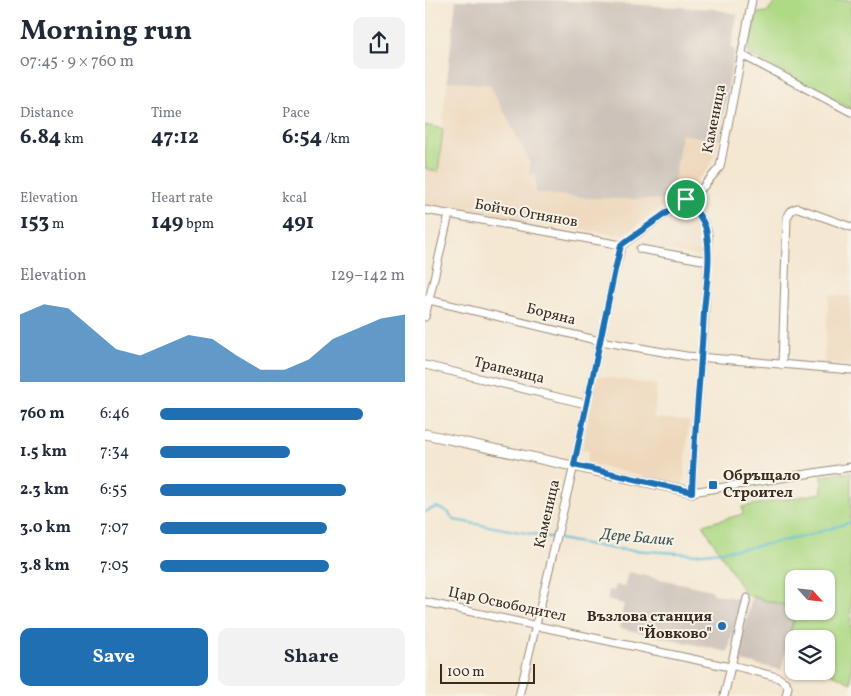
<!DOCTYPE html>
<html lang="en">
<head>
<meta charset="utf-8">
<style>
  :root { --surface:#fff; --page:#f2f2f3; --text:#1f2937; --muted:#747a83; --accent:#1f6fb2 }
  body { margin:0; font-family:Vollkorn,serif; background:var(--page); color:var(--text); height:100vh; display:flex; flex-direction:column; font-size:19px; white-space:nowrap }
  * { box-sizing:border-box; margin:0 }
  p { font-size:16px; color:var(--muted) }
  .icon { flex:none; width:28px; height:28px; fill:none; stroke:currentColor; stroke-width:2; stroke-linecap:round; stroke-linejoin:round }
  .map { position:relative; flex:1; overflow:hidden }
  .sheet { display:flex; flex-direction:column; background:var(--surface); width:425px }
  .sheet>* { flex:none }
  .needle { width:32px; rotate:117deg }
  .buttons { position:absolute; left:360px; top:570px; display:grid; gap:10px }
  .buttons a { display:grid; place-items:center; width:50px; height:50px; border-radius:10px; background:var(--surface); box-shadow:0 1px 4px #0004; font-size:25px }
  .scale { position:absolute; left:15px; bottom:12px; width:95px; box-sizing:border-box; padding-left:5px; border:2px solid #3b2a1e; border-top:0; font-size:14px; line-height:18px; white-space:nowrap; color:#3b2a1e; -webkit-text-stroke:4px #f7f3e8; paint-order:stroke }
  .pin { position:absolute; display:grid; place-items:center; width:42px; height:42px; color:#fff; margin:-21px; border:2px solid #fff; border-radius:50%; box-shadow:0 1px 5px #0007 }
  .round { display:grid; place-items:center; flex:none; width:52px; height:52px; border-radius:10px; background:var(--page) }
  .headline { display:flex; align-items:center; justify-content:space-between; height:85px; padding:0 20px }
  h1 { font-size:28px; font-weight:700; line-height:38px }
  .stats { display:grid; grid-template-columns:repeat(3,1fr); gap:8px; height:85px; padding:5px 20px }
  .stats div { display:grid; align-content:center }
  .stats b { font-size:21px; font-weight:700 }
  .stats small { font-size:14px; font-weight:400 }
  .stats p { font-size:14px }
  .chart { height:140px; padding:10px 20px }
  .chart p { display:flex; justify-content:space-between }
  .chart svg { width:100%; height:90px; margin-top:5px; fill:var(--accent); opacity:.7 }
  .primary-button { display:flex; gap:10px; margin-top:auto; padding:10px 20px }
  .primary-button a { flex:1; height:58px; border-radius:10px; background:var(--accent); color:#fff; font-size:20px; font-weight:700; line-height:58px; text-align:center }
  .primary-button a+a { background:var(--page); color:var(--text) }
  ul { padding:0 20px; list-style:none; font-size:16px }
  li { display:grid; grid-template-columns:80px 60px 1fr; align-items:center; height:38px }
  li i { height:12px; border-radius:6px; background:var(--accent) }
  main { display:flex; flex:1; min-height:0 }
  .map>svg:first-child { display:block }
</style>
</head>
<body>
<main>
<section class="sheet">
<div class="headline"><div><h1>Morning run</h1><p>07:45 · 9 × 760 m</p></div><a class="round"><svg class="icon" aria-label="share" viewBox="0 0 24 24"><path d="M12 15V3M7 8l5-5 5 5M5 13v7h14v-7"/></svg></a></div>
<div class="stats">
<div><p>Distance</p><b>6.84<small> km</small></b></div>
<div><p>Time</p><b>47:12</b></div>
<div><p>Pace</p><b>6:54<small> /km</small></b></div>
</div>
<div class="stats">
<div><p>Elevation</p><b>153<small> m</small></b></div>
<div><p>Heart rate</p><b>149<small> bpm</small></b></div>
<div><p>kcal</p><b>491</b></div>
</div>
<div class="chart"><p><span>Elevation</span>129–142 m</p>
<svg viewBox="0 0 160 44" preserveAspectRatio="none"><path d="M0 44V11L10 6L20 8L30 18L40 28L50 31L60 26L70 21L80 23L90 31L100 38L110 38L120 33L130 23L140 18L150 13L160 11V44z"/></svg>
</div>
<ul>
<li><b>760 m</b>6:46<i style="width:83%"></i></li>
<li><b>1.5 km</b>7:34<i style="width:53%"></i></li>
<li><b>2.3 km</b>6:55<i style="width:76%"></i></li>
<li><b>3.0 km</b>7:07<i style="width:68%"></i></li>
<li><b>3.8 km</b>7:05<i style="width:69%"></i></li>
</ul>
<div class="primary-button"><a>Save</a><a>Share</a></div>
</section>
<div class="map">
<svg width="426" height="696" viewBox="0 0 426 696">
  <rect width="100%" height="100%" fill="#f7f3e8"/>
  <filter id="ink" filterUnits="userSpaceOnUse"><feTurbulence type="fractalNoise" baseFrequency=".02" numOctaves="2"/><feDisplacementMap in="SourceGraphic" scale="10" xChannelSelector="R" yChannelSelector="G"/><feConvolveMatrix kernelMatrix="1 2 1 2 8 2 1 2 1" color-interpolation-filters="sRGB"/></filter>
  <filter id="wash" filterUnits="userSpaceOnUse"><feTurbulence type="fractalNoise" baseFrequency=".0096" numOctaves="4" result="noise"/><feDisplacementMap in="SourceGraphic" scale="20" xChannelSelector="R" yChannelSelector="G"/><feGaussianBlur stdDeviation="1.12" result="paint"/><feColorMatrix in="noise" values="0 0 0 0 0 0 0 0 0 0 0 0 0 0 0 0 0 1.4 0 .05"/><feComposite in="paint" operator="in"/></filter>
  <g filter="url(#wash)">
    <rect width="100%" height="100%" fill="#f4e8d3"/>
    <path fill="#eed7bb" d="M22,81l43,4 40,77v11l6,1v19l52,5h24l69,-65 37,7 -3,14 -8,17 -25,22 -59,43 -198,-31v-37l13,3z
      M258,208l11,14 7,14 -1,21 -64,-12z
      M404,295l22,2v69l-25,-2 -2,-4z
      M172,376l60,9 -3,33 35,3 -6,65 -97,-23 3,-12 -7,-2z"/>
    <path fill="#ccc2b9" d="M31,0h93l164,9 24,5 -6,34 4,2 -17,90 -37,-6 -9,66 -84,-2 -52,-5v-19h-6v-12l-40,-77 -43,-4z
      M203,572l83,18 3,4 27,5 -13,53 -109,-24 5,-24 -17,-4 2,-10 5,1 2,-6 8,2z
      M327,597l42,11v3h2l-15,59 -44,-10z"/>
    <path fill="#aed985" stroke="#748252" d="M352,0h74v109l-102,-55 -1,-8 10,-33 9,-1z
      M0,125l18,4 -5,43 -13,-4z
      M426,472v211l-25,-12v-32h-32l-5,-2 7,-26h30v-32h-32v29l-48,-13 -43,-70 40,-11 -1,-7 80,-14v-17z"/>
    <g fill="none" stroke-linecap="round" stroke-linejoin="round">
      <path stroke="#57bbd5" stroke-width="2" d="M0,512l11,-5 12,5 6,8 100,18
        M134,539l55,10 81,5 52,-6 60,-12 44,-14"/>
    </g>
  </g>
  <g filter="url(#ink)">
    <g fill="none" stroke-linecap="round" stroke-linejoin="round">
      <defs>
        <path id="minor" d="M317,55l109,57
          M261,199c9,11 20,22 22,36 2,24 -2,49 -3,73 -4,61 -11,123 -13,184l159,-25
          M0,210l197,35
          M215,249l68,12
          M0,299l175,42 86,15 165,14
          M0,317l24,-103
          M0,365l161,39
          M357,365l5,-147c3,-6 4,-9 11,-10l53,19
          M0,602l305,65
          M306,665l46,12 9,6 2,4 -2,9
          M94,696l55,-231 41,-195 7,-25 81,-58 17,-20 32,-167
          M299,696l23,-98"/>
        <path id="tertiary" d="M0,434l267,58"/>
      </defs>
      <use href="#minor" stroke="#988978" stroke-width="9"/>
      <use href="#tertiary" stroke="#988978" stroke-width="11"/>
      <use href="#minor" stroke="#fff" stroke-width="7"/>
      <use href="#tertiary" stroke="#fff" stroke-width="9"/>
    </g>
  </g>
  <g fill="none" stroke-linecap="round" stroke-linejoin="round" filter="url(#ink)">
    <defs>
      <path id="route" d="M261,199c9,11 20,22 21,36 4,25 -1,52 -3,77 -3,60 -10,120 -12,180l-118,-27 41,-195 6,-25z"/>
    </defs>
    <use href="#route" stroke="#fff" stroke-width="10"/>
    <use href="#route" stroke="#1f6fb2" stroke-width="6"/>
  </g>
  <g fill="#1f6fb2" stroke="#f7f3e8" stroke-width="2">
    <rect x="283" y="480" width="10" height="10" rx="2.5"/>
    <circle cx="297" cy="626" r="5"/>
  </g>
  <g text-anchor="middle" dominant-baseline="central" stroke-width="4" stroke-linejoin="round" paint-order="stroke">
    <g font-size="15" fill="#3b2a1e" stroke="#f7f3e8">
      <text transform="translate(290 119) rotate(-79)">Каменица</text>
      <text transform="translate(101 214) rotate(10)">Бойчо Огнянов</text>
      <text transform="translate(126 315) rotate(14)">Боряна</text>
      <text transform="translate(84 371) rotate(14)">Трапезица</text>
      <text transform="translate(123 514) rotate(-77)">Каменица</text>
      <text transform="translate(82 605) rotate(12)">Цар Освободител</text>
    </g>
    <g font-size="15" font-weight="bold" fill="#3b2a1e" stroke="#f7f3e8" text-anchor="start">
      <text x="298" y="476">Обръщало<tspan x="298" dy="17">Строител</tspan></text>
      <text x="287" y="617" text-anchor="end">Възлова станция<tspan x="287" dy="17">"Йовково"</tspan></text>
    </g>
    <g font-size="16" font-style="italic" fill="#435655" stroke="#f7f3e8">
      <text transform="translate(212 538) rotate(5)">Дере Балик</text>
    </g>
  </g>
</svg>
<div class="buttons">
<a><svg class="needle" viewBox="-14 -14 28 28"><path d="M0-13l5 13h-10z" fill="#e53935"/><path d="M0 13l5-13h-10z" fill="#747a83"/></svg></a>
<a><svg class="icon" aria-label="layers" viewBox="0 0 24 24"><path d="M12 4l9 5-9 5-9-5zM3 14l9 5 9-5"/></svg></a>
</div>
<div class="scale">100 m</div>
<div class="pin" style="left:261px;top:199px;background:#1e9e55"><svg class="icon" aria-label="arrive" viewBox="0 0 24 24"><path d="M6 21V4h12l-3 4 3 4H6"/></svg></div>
</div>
</main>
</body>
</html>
